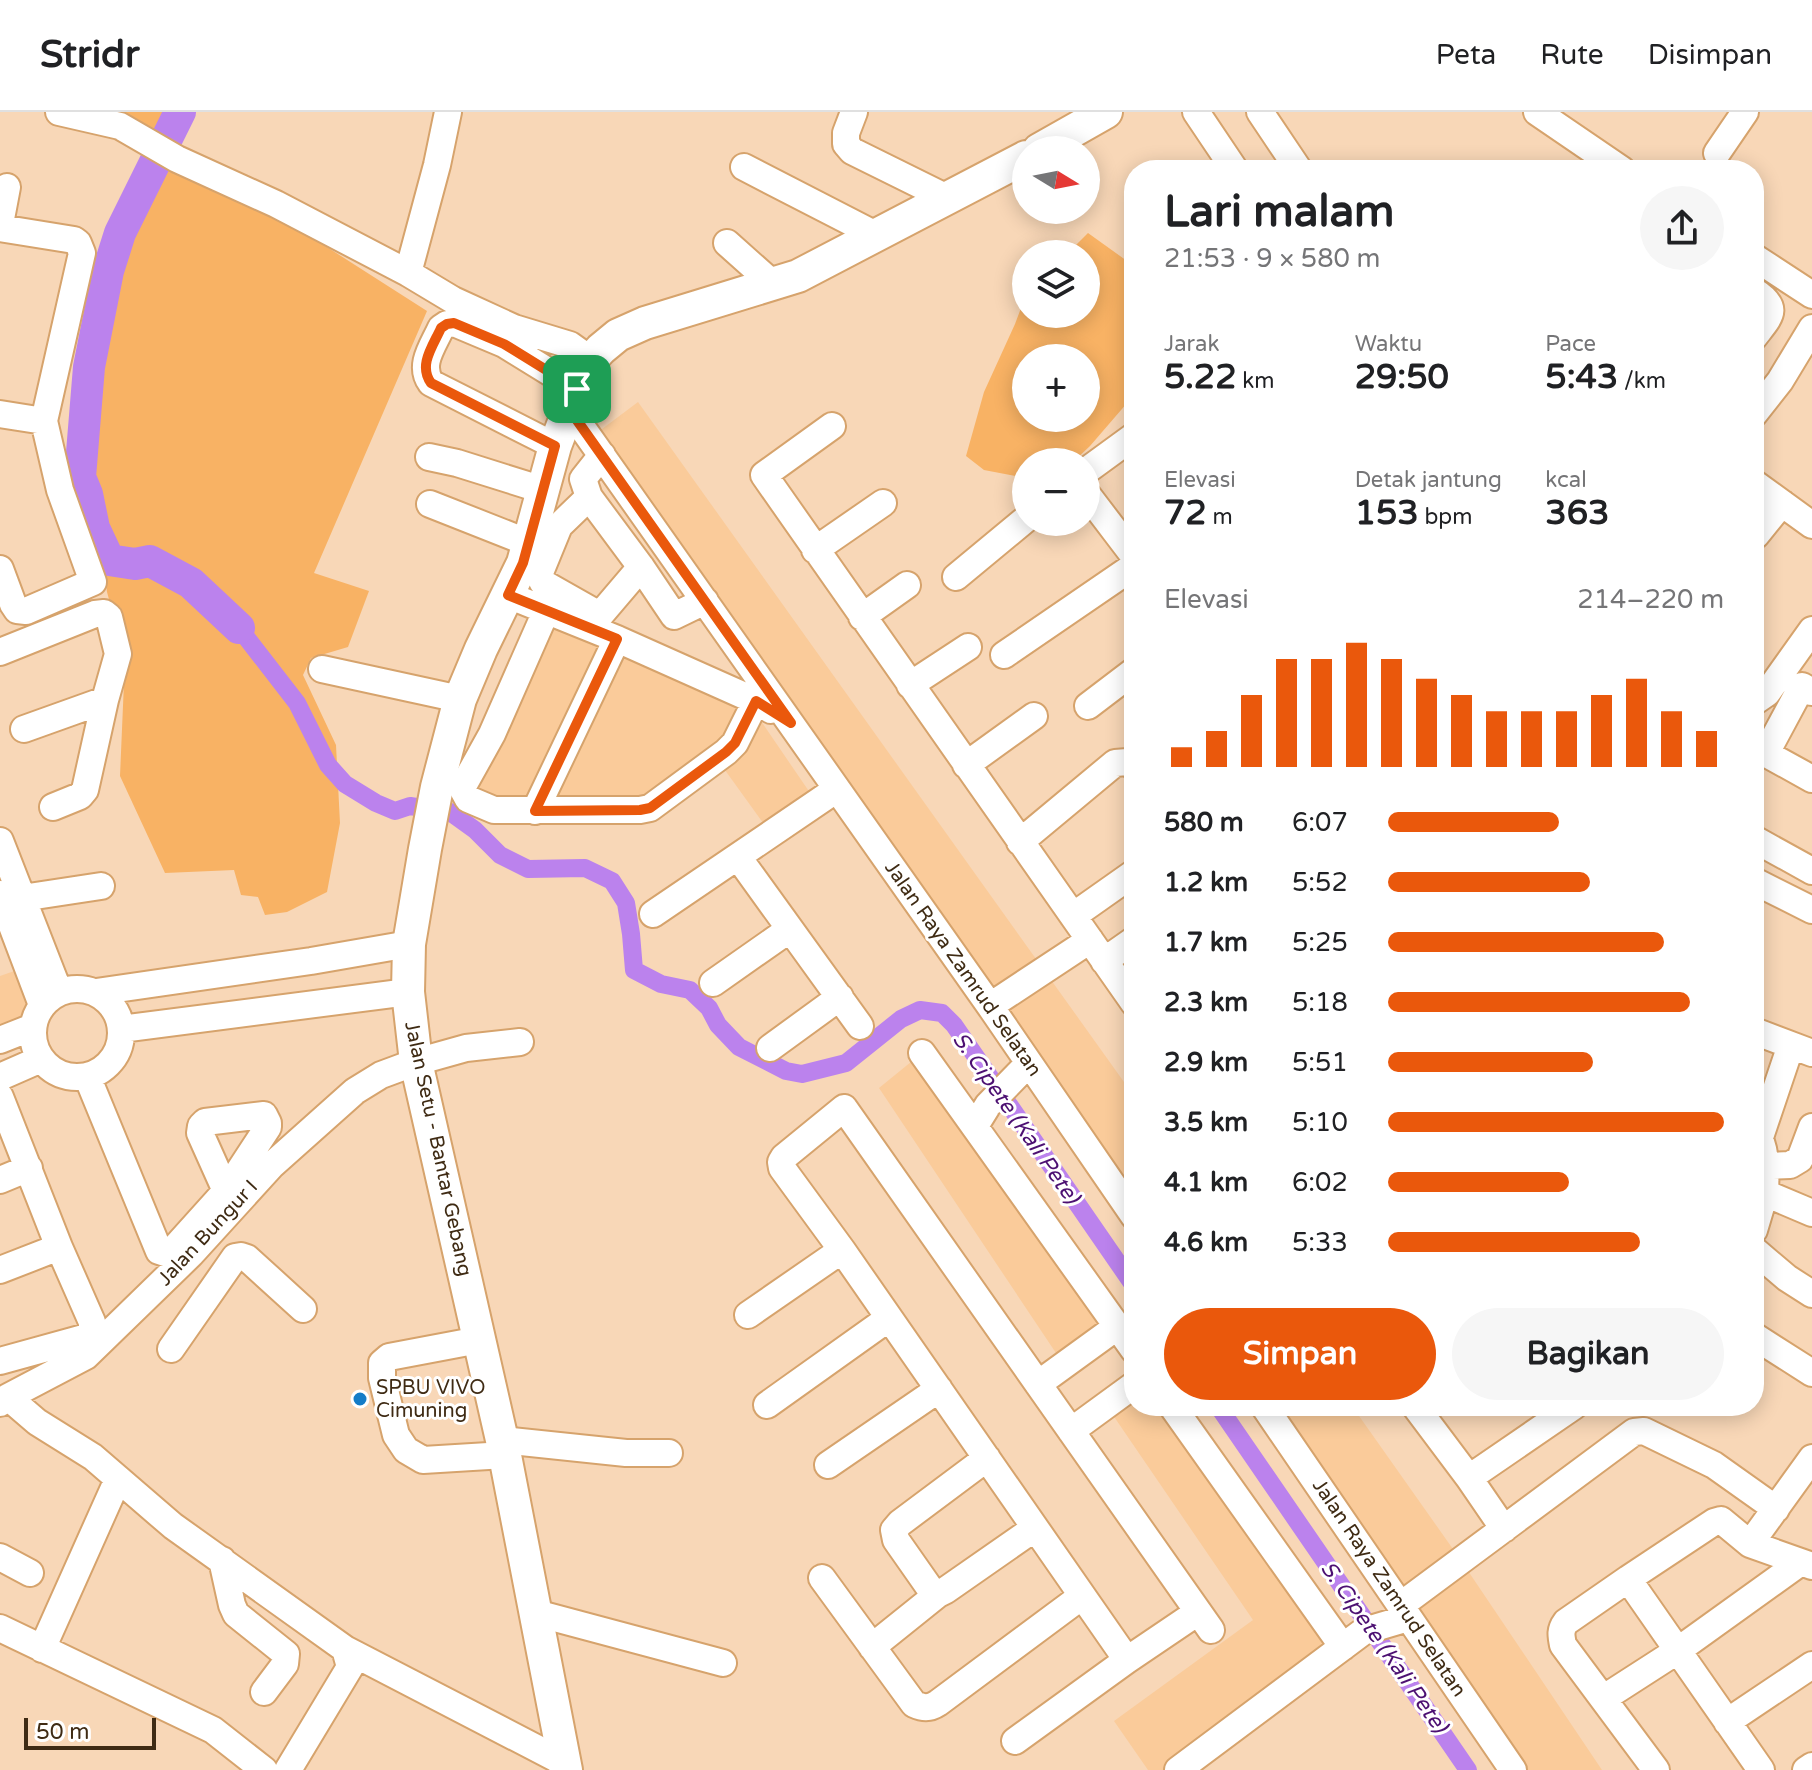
<!DOCTYPE html>
<html lang="id">
<head>
<meta charset="utf-8">
<style>
  :root { --surface:#fff; --page:#f6f6f6; --text:#202124; --muted:#757577; --line:#e0e0e0; --accent:#ea580c }
  body { margin:0; font-family:"Varela Round",sans-serif; background:var(--page); color:var(--text); height:100vh; display:flex; flex-direction:column; font-size:30px; white-space:nowrap }
  * { box-sizing:border-box; margin:0 }
  p { font-size:26px; color:var(--muted) }
  .icon { flex:none; width:44px; height:44px; fill:none; stroke:currentColor; stroke-width:2; stroke-linecap:round; stroke-linejoin:round }
  .map { position:relative; flex:1; overflow:hidden }
  .panel { position:absolute; left:1124px; top:48px; width:640px; height:1256px; display:flex; flex-direction:column; background:var(--surface); border-radius:32px; box-shadow:0 4px 20px #0003 }
  .panel>* { flex:none }
  .needle { width:52px; rotate:100deg }
  .controls { position:absolute; left:1012px; top:24px; display:grid; gap:16px }
  .controls a { display:grid; place-items:center; width:88px; height:88px; border-radius:50%; background:var(--surface); box-shadow:0 4px 20px #0003; font-size:40px }
  .scale { position:absolute; left:24px; bottom:20px; width:132px; box-sizing:border-box; padding-left:8px; border:4px solid #3f2b14; border-top:0; font-size:22px; line-height:28px; white-space:nowrap; color:#3f2b14; -webkit-text-stroke:6px #fff; paint-order:stroke }
  .pin { position:absolute; display:grid; place-items:center; width:68px; height:68px; color:#fff; margin:-34px; border-radius:16px; box-shadow:0 4px 12px #0006 }
  .round { display:grid; place-items:center; flex:none; width:84px; height:84px; border-radius:42px; background:var(--page) }
  .headline { display:flex; align-items:center; justify-content:space-between; height:136px; padding:0 40px }
  h1 { font-size:44px; font-weight:700; line-height:60px }
  .figures { display:grid; grid-template-columns:repeat(3,1fr); gap:12px; height:136px; padding:8px 40px }
  .figures div { display:grid; align-content:center }
  .figures b { font-size:34px; font-weight:700 }
  .figures small { font-size:22px; font-weight:400 }
  .figures p { font-size:22px }
  .chart { height:224px; padding:16px 40px }
  .chart p { display:flex; justify-content:space-between }
  .chart svg { width:100%; height:144px; margin-top:8px; stroke:var(--accent); stroke-width:6 }
  .action { display:flex; gap:16px; margin-top:auto; padding:16px 40px }
  .action a { flex:1; height:92px; border-radius:48px; background:var(--accent); color:#fff; font-size:32px; font-weight:700; line-height:92px; text-align:center }
  .action a+a { background:var(--page); color:var(--text) }
  ul { padding:0 40px; list-style:none; font-size:26px }
  li { display:grid; grid-template-columns:128px 96px 1fr; align-items:center; height:60px }
  li i { height:20px; border-radius:10px; background:var(--accent) }
  header { display:flex; align-items:center; gap:48px; box-sizing:border-box; height:112px; padding:0 40px; background:var(--surface); border-bottom:2px solid var(--line) }
  header strong { font-size:38px }
  nav { display:flex; gap:44px; margin-inline-start:auto; font-size:28px }
  .map>svg:first-child { display:block }
</style>
</head>
<body>
<header>
<strong>Stridr</strong>
<nav><a>Peta</a><a>Rute</a><a>Disimpan</a></nav>
</header>
<div class="map">
<svg width="1812" height="1658" viewBox="0 0 1812 1658">
  <rect width="100%" height="100%" fill="#f8d7b7"/>
  <path fill="#facb9a" d="M638,290l496,694v120l-544,-778z
    M547,497l205,99 65,95 -46,31 -54,-75 -57,43 -192,-3z
    M23,856l13,34 -10,22 -26,11v-59z
    M922,941l196,273 -54,39 -185,-277z
    M1134,1273v21h39l170,241 -165,123h-30l-34,-49 139,-101 -147,-215z
    M1264,1294h88l108,153 142,211h-89z"/>
  <path fill="#f8b264" fill-rule="evenodd" d="M111,0h57l-12,24z
    M161,51l108,47 158,101 -113,262 55,18 -21,56 -37,11 -8,17 33,70 4,78 -13,69 -40,20 -22,3 -7,-18 -17,-2 -7,-25 -69,3 -45,-97 5,-117 -18,-67 -16,-116 4,-76 13,-85 19,-74z
    M1088,121l46,33v44l-4,18 4,41v26l-44,51 -17,16h-47v16l-42,-8 -18,-14 18,-64 31,-68 11,-29v19h60v-60h-19zM1086,246v60h-60v-60z"/>
  <g fill="none" stroke-linecap="round" stroke-linejoin="round">
    <path stroke="#bb82ed" stroke-width="18" d="M239,516l58,75 31,62 17,19 31,19 19,8 15,-5 40,6 25,18 25,25 28,14 57,-1 27,13 14,22 5,31 3,36 27,14 29,6 19,18 9,17 21,22 47,24 16,3 44,-11 55,-44 19,-9 22,3 12,12 180,261
      M1218,1294l250,364"/>
    <path stroke="#bb82ed" stroke-width="32" d="M180,0l-60,121 -12,38 -19,96 -9,110 7,17 7,34 15,32 26,4 15,-3 41,22 48,45"/>
    <defs>
      <path id="minor" d="M59,0l61,14 57,33 99,45 132,69 45,27 61,28 56,17 21,15
        M854,0l-8,21v11l6,7 95,47
        M1196,0l39,58
        M1260,0l39,58
        M1537,0l85,58
        M1717,41l28,-41
        M744,55l132,68
        M0,112l7,-37
        M0,116l74,12 4,3 4,10 -38,168 16,69 33,92 -67,29 -9,-1 -4,-6 -13,-35
        M727,131l46,41
        M1754,145l58,38
        M408,161l29,-108 11,-53
        M1754,179c27,17 16,25 0,46
        M569,297l421,597 144,210
        M0,302l44,7
        M1754,302l26,-33 32,-53
        M832,314l-68,49 370,528
        M555,334l-124,-63c-13,-18 2,-37 10,-55l6,-4 7,-1 50,21 73,45
        M602,343l-19,24 6,18 52,70 33,49 31,-15
        M429,345l28,6 86,27
        M1086,359l48,-35
        M1754,371l58,42
        M1086,381l48,63
        M589,385l-30,29 -18,44 -1,7 3,6 53,30 5,1 40,-47
        M430,392l99,39
        M1756,423l26,-32
        M815,438l68,-47
        M956,465l70,-58
        M508,483l109,44 139,62 15,9
        M547,497l-55,125 -30,54 6,11 26,11h146l10,-2 76,-56 9,-9 21,-42
        M862,505l45,-32
        M0,540l95,-38 9,-1 5,4 9,37 -13,46 -20,90 -5,6 -27,11
        M1004,543l130,-89
        M322,557l138,30
        M910,573l58,-38
        M1754,590l13,-9 45,-63
        M1088,594l46,-35
        M24,617l81,-29
        M1754,635l58,32
        M1766,641l36,-67 10,6
        M966,653l68,-49
        M535,699l82,-172
        M1754,727l58,32
        M0,729l59,151
        M1020,730l95,-79 13,-1 6,5
        M738,745l122,169
        M1754,769l58,29
        M0,782l42,111
        M22,786l79,-12
        M653,802l184,-125
        M1073,804l61,-43
        M1104,849l30,-21
        M713,871l77,-54
        M33 921a44 44 0 1 1 88 0a44 44 0 1 1-88 0Z
        M96,880l215,-31 98,-17
        M990,894l100,-66
        M121,917l287,-37
        M1754,919l58,22
        M0,928l33,-13
        M770,936l70,-51
        M922,941l212,297
        M87,964l72,175 9,3 4,-3 54,-60 42,-64v-4l-4,-8 -59,7 -4,4 -1,7 26,58
        M0,965l41,-18
        M0,985l59,150 33,75v8l-5,7 -87,24
        M975,1014l13,-21 41,-42
        M1754,1015c13,20 12,43 11,66l47,20
        M1760,1025l31,-92
        M1766,1054l24,-1 10,-6 12,-32
        M0,1068l29,-12
        M1754,1118l11,-37
        M1754,1138l33,28 25,16
        M0,1158l59,-23
        M748,1203l94,-65
        M1754,1224l58,37
        M479,1228l-90,17 -7,6v15l14,57 10,15 17,10 82,-5
        M171,1237l64,-92 6,-1 6,2 56,51
        M1038,1272l80,-58
        M8,1285l29,25 56,35 80,69 172,123 220,114
        M0,1291l8,-6 78,-41 105,-102 81,-89 83,-74 26,-16 35,-13 50,-14 54,-6
        M767,1293l122,-87
        M1172,1294l171,241
        M1264,1294l249,364
        M1415,1294l54,72 35,51
        M1071,1319l63,-46
        M502,1328l124,13h43
        M987,1346l-87,65 -6,7 2,10 35,50 7,4 8,-4 89,-62
        M828,1353l111,-76
        M1469,1366l105,-72
        M1750,1432l62,-86
        M0,1445l30,16
        M222,1448l10,45 4,9 50,40 -1,10 -21,28
        M822,1466l92,126c9,4 15,5 24,-1l144,-107
        M1628,1467l86,-57 7,-2 29,24 62,22
        M1401,1493l233,-173 10,-1 70,34 62,44
        M536,1501l187,50
        M0,1516l213,102 51,40
        M872,1535l66,-53
        M42,1537l76,-170
        M1127,1548l-285,-410 -60,-82 -1,-6 3,-5 60,-49 367,522
        M1604,1586l73,-47 124,-89
        M1727,1610l85,-57
        M1015,1629l112,-81 71,-48
        M288,1658l62,-103 -5,-18
        M1178,1658l186,-139 44,-13
        M1656,1658l-93,-125c-2,-10 -3,-15 3,-23l62,-43 133,191
        M1806,1658l6,-4"/>
      <path id="major" d="M1039,38l67,-38
        M566,1658l-64,-330 -86,-378 -8,-70 1,-48 16,-95 12,-62 23,-88 21,-50 42,-86 32,-117 14,-37 22,-49 10,-11 17,-14 27,-12 153,-47 228,-119"/>
    </defs>
    <use href="#minor" stroke="#d6a36c" stroke-width="30"/>
    <use href="#major" stroke="#d6a36c" stroke-width="36"/>
    <use href="#minor" stroke="#fff" stroke-width="26"/>
    <use href="#major" stroke="#fff" stroke-width="32"/>
  </g>
  <g fill="none" stroke-linecap="round" stroke-linejoin="round">
    <defs>
      <path id="route" d="M454,211l50,21 73,45 -8,20 222,314 -35,-22 -21,42 -9,9 -76,56 -10,2 -105,1 82,-172 -109,-44 15,-32 32,-117 -124,-63c-13,-18 2,-37 10,-55l6,-4z"/>
    </defs>
    <use href="#route" stroke="#fff" stroke-width="16"/>
    <use href="#route" stroke="#ea580c" stroke-width="10"/>
  </g>
  <circle fill="#147cc7" stroke="#fff" stroke-width="3" cx="360" cy="1287" r="8"/>
  <g text-anchor="middle" dominant-baseline="central" stroke-width="6" stroke-linejoin="round" paint-order="stroke">
    <g font-size="20" fill="#3f2b14" stroke="#fff">
      <text transform="translate(963 857) rotate(55)">Jalan Raya Zamrud Selatan</text>
      <text transform="translate(438 1037) rotate(78)">Jalan Setu - Bantar Gebang</text>
      <text transform="translate(208 1121) rotate(-47)">Jalan Bungur I</text>
      <text transform="translate(1389 1476) rotate(56)">Jalan Raya Zamrud Selatan</text>
    </g>
    <g font-size="20" fill="#3f2b14" stroke="#fff" text-anchor="start">
      <text x="376" y="1276">SPBU VIVO<tspan x="376" dy="23">Cimuning</tspan></text>
    </g>
    <g font-size="22" font-style="italic" fill="#4c1072" stroke="#fff">
      <text transform="translate(1016 1006) rotate(55)">S. Cipete (Kali Pete)</text>
      <text transform="translate(1384 1535) rotate(55)">S. Cipete (Kali Pete)</text>
    </g>
  </g>
</svg>
<div class="controls">
<a><svg class="needle" viewBox="-14 -14 28 28"><path d="M0-13l5 13h-10z" fill="#e53935"/><path d="M0 13l5-13h-10z" fill="#757577"/></svg></a>
<a><svg class="icon" aria-label="layers" viewBox="0 0 24 24"><path d="M12 4l9 5-9 5-9-5zM3 14l9 5 9-5"/></svg></a>
<a>+</a>
<a>−</a>
</div>
<div class="scale">50 m</div>
<div class="pin" style="left:577px;top:277px;background:#1e9e55"><svg class="icon" aria-label="arrive" viewBox="0 0 24 24"><path d="M6 21V4h12l-3 4 3 4H6"/></svg></div>
<section class="panel">
<div class="headline"><div><h1>Lari malam</h1><p>21:53 · 9 × 580 m</p></div><a class="round"><svg class="icon" aria-label="share" viewBox="0 0 24 24"><path d="M12 15V3M7 8l5-5 5 5M5 13v7h14v-7"/></svg></a></div>
<div class="figures">
<div><p>Jarak</p><b>5.22<small> km</small></b></div>
<div><p>Waktu</p><b>29:50</b></div>
<div><p>Pace</p><b>5:43<small> /km</small></b></div>
</div>
<div class="figures">
<div><p>Elevasi</p><b>72<small> m</small></b></div>
<div><p>Detak jantung</p><b>153<small> bpm</small></b></div>
<div><p>kcal</p><b>363</b></div>
</div>
<div class="chart"><p><span>Elevasi</span>214–220 m</p>
<svg viewBox="0 0 160 44" preserveAspectRatio="none"><path d="M5 44V38M15 44V33M25 44V22M35 44V11M45 44V11M55 44V6M65 44V11M75 44V17M85 44V22M95 44V27M105 44V27M115 44V27M125 44V22M135 44V17M145 44V27M155 44V33"/></svg>
</div>
<ul>
<li><b>580 m</b>6:07<i style="width:51%"></i></li>
<li><b>1.2 km</b>5:52<i style="width:60%"></i></li>
<li><b>1.7 km</b>5:25<i style="width:82%"></i></li>
<li><b>2.3 km</b>5:18<i style="width:90%"></i></li>
<li><b>2.9 km</b>5:51<i style="width:61%"></i></li>
<li><b>3.5 km</b>5:10<i style="width:100%"></i></li>
<li><b>4.1 km</b>6:02<i style="width:54%"></i></li>
<li><b>4.6 km</b>5:33<i style="width:75%"></i></li>
</ul>
<div class="action"><a>Simpan</a><a>Bagikan</a></div>
</section>
</div>
</body>
</html>
